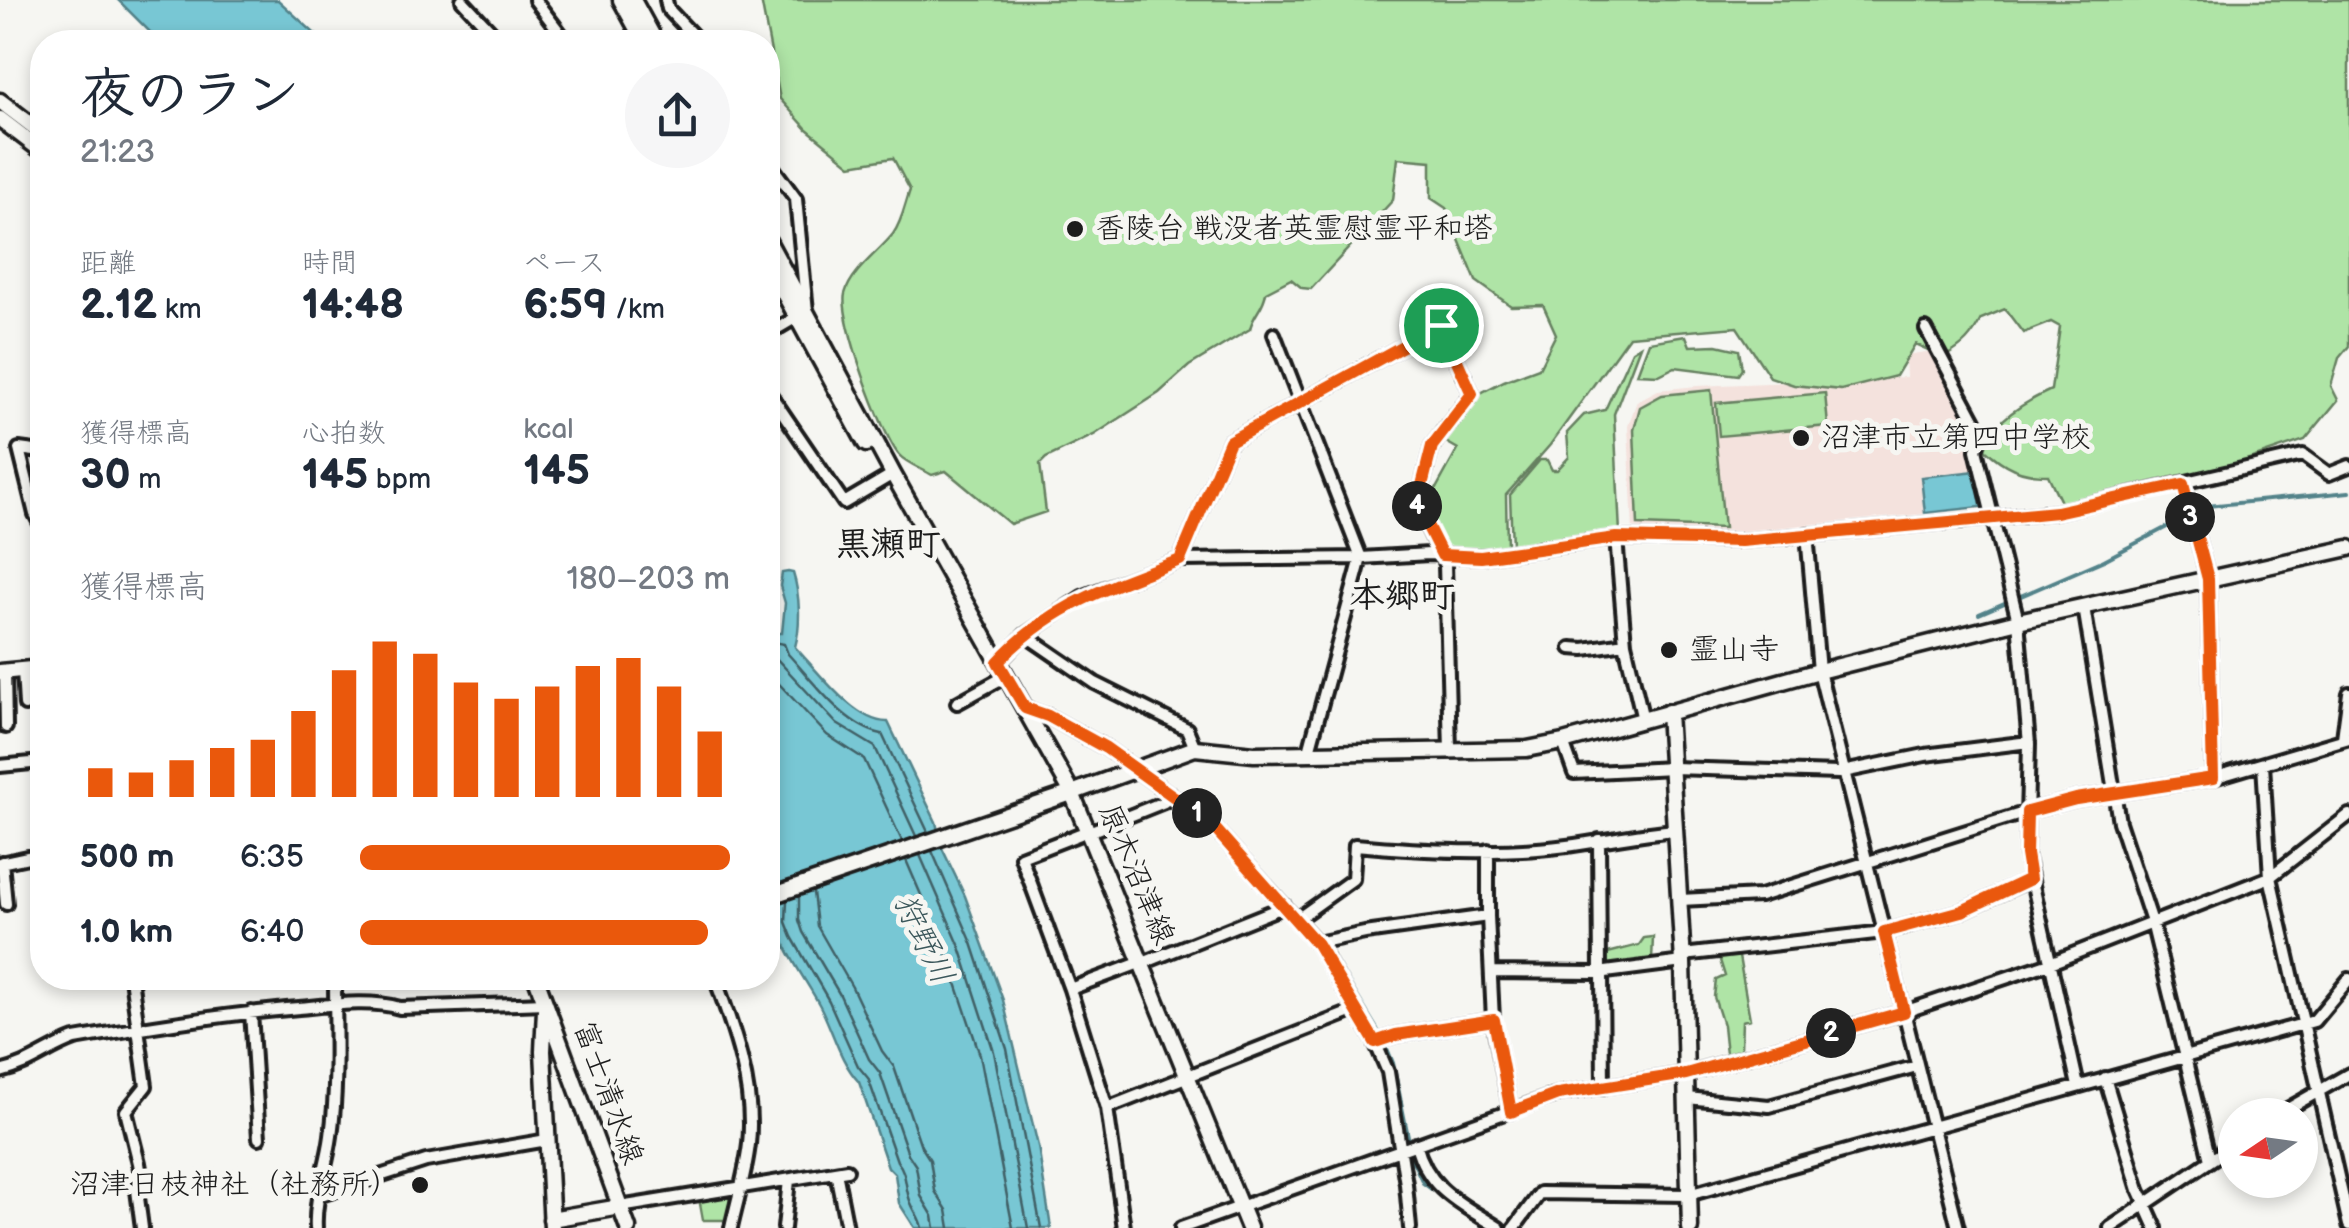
<!DOCTYPE html>
<html lang="ja">
<head>
<meta charset="utf-8">
<style>
  :root { --surface:#fff; --page:#f6f6f7; --text:#1f2937; --muted:#747a83; --accent:#ea580c }
  body { margin:0; font-family:"Balsamiq Sans","Klee One",sans-serif; background:var(--page); color:var(--text); height:100vh; display:flex; flex-direction:column; font-size:38px; white-space:nowrap }
  * { box-sizing:border-box; margin:0 }
  p { font-size:32px; color:var(--muted) }
  .icon { flex:none; width:55px; height:55px; fill:none; stroke:currentColor; stroke-width:2; stroke-linecap:round; stroke-linejoin:round }
  .map { position:relative; flex:1; overflow:hidden }
  .panel { position:absolute; left:30px; top:30px; width:750px; height:960px; display:flex; flex-direction:column; background:var(--surface); border-radius:40px; box-shadow:0 5px 15px #0003 }
  .panel>* { flex:none }
  .needle { width:65px; rotate:257deg }
  .tools { position:absolute; left:2218px; top:1098px; display:grid; gap:20px }
  .tools a { display:grid; place-items:center; width:100px; height:100px; border-radius:50%; background:var(--surface); box-shadow:0 5px 15px #0003; font-size:50px }
  .pin { position:absolute; display:grid; place-items:center; width:85px; height:85px; color:#fff; margin:-42px; border:5px solid #fff; border-radius:50%; box-shadow:0 2px 10px #0007 }
  .km { position:absolute; width:50px; height:50px; margin:-25px; border-radius:50%; background:#222; color:#fff; font-size:28px; line-height:50px; text-align:center }
  .round { display:grid; place-items:center; flex:none; width:105px; height:105px; border-radius:52px; background:var(--page) }
  .overview { display:flex; align-items:center; justify-content:space-between; height:170px; padding:0 50px }
  h1 { font-size:55px; font-weight:700; line-height:75px }
  .figures { display:grid; grid-template-columns:repeat(3,1fr); gap:15px; height:170px; padding:10px 50px }
  .figures div { display:grid; align-content:center }
  .figures b { font-size:42px; font-weight:700 }
  .figures small { font-size:28px; font-weight:400 }
  .figures p { font-size:28px }
  .chart { height:280px; padding:20px 50px }
  .chart p { display:flex; justify-content:space-between }
  .chart svg { width:100%; height:180px; margin-top:10px; stroke:var(--accent); stroke-width:6 }
  ul { padding:0 50px; list-style:none; font-size:32px }
  li { display:grid; grid-template-columns:160px 120px 1fr; align-items:center; height:75px }
  li i { height:25px; border-radius:12px; background:var(--accent) }
  .map>svg:first-child { display:block }
</style>
</head>
<body>
<div class="map">
<svg width="2349" height="1228" viewBox="0 0 2349 1228">
  <rect width="100%" height="100%" fill="#f6f6f2"/>
  <filter id="ink" filterUnits="userSpaceOnUse"><feTurbulence type="fractalNoise" baseFrequency=".01" numOctaves="2"/><feDisplacementMap in="SourceGraphic" scale="20" xChannelSelector="R" yChannelSelector="G"/><feConvolveMatrix kernelMatrix="1 2 1 2 8 2 1 2 1" color-interpolation-filters="sRGB"/></filter>
  <g filter="url(#ink)">
    <path fill="#f4e2dd" d="M1933,351l43,80 -4,14 14,57 -3,7 -248,24 -102,-1 -5,-106 9,-25 21,-11 39,-4 209,-9 -1,-22z"/>
    <path fill="#afe4a6" stroke="#668061" stroke-width="2.5" d="M761,0h1588v346l-10,12 -8,28 7,14 -33,40 -85,29 -158,35 -14,-29c-27,0 -44,-8 -63,-26 6,-28 42,-48 66,-59l9,-63 -9,-5 -28,11 -18,-24 -24,10c-9,18 -18,28 -37,38l-29,-13 -19,32 -55,14 -47,-5 -24,-8 -33,-50 -108,9 -79,109 -44,50 1,52 -63,3 -22,-36 36,-65 -19,-11 32,-40 33,-17 35,-13 17,-34 -13,-29 -32,1 -35,-25 -30,-73 -15,-10v-37l-33,-3 -5,42 -82,89 -9,-1 -11,-9 -25,13c-2,16 -13,22 -16,37l-61,37 -30,27 -65,42 -48,23 -6,6 6,48 -36,12 -64,-53 -14,4c-10,-6 -26,-12 -33,-20 -17,-20 -60,-136 -54,-161 6,-23 34,-42 48,-60 9,-12 12,-30 17,-44l-17,-32 -42,7 -44,-36 -27,-30z
      M1686,336l4,10 27,-1 22,5 3,19 -4,6 -63,-8 -16,8 -22,-1 12,-32z
      M1640,346l-26,68 6,119 -108,13 -2,-51 30,-35h7l5,10h5l12,-13 -2,-24 17,-18 21,-5 27,-59z
      M1711,390l13,138 -86,-3 -4,-95 6,-23 22,-12z
      M1825,393l3,33 -109,10 -3,-33z
      M1653,937l-1,24 -47,8 -1,-15 35,-9 5,-7z
      M1738,951l12,68 -8,2 -1,28 -15,5 -3,-29 -9,-28 2,-17 9,-4 -7,-22z
      M726,1194l4,4 -3,22h-24l-4,-22z"/>
    <path fill="#78c7d4" stroke="#53838a" stroke-width="2.5" d="M118,0h160l46,42h-164z
      M1977,471l4,36 -56,6 -4,-36z
      M788,572l5,1c7,22 8,52 2,74 22,23 60,76 93,75l48,100 5,24 24,50 38,104 35,146 13,82h-136l-16,-25 -4,-29 -7,-7 -29,-85c-19,-20 -26,-51 -39,-76 -12,-23 -28,-43 -38,-68 -8,-18 -1,-35 -14,-50v-263l5,8h9l3,-30 -5,-17 2,-13z"/>
    <g fill="none" stroke-linecap="round" stroke-linejoin="round">
      <path stroke="#416066" stroke-width="2.5" d="M768,641l16,3 4,10c26,28 56,72 94,80l46,98
        M768,654l7,3 62,67 38,23 41,89
        M768,672l59,63 37,24 38,82
        M932,851l40,92 35,106 34,179
        M920,855l40,92 34,105 34,176
        M906,860l40,93 34,102 33,173
        M813,892l4,34 35,61 30,64 12,16 27,79 9,14 5,31 12,19 3,18
        M799,896v24l4,12 37,63 29,64 11,14 28,81 8,12 5,30 12,20 2,12
        M787,900l-1,22 6,15 37,64 29,65 10,12 29,83c11,13 7,27 14,42 4,10 9,15 11,25"/>
      <path stroke="#53838a" stroke-width="4" d="M1979,614l125,-54 103,-54 142,-14
        M1330,952l53,87 10,24 20,98 -4,2 6,65
        M1413,1161l10,22 62,45"/>
      <defs>
        <path id="street" d="M462,0l39,42
          M535,0l32,42
          M666,0l2,9 31,33
          M768,161l28,38 11,112 -39,23
          M1926,329l55,103 -5,18 42,171 11,123 -3,110 52,232
          M1274,334l87,224 -52,193
          M768,391l76,112 49,-29
          M42,452l-23,-3 16,65 7,13
          M2183,484l25,95 5,199
          M1807,534l12,137 139,557
          M1616,538l9,105 18,77
          M1180,560l50,-119 211,-116 31,69 -40,52 -15,59 28,59 5,187
          M2084,607l35,215 33,100 58,238
          M1025,635l70,48 92,46 8,19
          M1571,648l13,1 41,-6
          M999,662l26,-27 57,-38 98,-37 181,-2 68,-4 52,3 135,-19 125,3 253,-23 62,-6 247,-57 26,19 20,-8
          M23,670l2,35
          M5,671l1,56
          M957,703l49,-27
          M1025,708l23,8 58,32 103,74 108,121 58,99 13,30 18,112 4,44
          M2343,738l6,-45
          M1563,742l11,31 98,-5 166,5 87,-18 104,-13
          M2263,764l7,113 79,348
          M0,766l42,-4
          M1089,832l75,-30 7,-8
          M1080,834l-59,23 49,132 37,119 17,120
          M1599,840l1,132
          M1488,850v66l5,104 18,92
          M37,854l5,45
          M2,862l4,42
          M0,863l42,-9
          M1680,900l80,-4 267,-84 49,-13 137,-21 136,-40
          M1296,920l57,-41 2,-34c69,6 143,10 212,1 37,-5 72,-13 109,-16
          M1317,943l48,-10 123,-17
          M1683,955l201,-23 78,-21 69,-32
          M1143,963l142,-57
          M1491,972l107,1 85,-11
          M1602,972l1,114
          M131,978l15,108 -20,25 13,52 2,12 -4,15 5,38
          M715,978c19,52 40,109 34,166 -3,28 -12,57 -18,84
          M1070,989l64,-24
          M251,1012l8,126
          M1375,1042l21,-7 97,-15
          M0,1072c31,-7 47,-23 75,-33 75,-13 149,-25 224,-31 33,-3 70,-9 101,0l145,-5
          M2105,1078l34,112 17,38
          M1687,1098l82,8 148,-40
          M1107,1108l249,-98
          M2277,1115l72,-41
          M1416,1144c12,47 46,60 83,84
          M836,1172l11,56
          M321,1195l105,-34 121,-21
          M620,1207l227,-37
          M316,1228c-2,-30 11,-61 15,-92 7,-52 4,-107 4,-158
          M784,1228l5,-48
          M1181,1228l377,-134 127,-20 219,-62 146,-49 220,-86 79,-62
          M1514,1228l26,-35 148,2 626,-174 35,-42
          M2110,1228l125,-84"/>
        <path id="secondary" d="M621,0l23,42
          M633,0l23,42
          M0,101l42,32
          M0,119l42,32
          M768,241l125,233 179,319 177,435
          M768,264l98,180
          M0,672l42,-4
          M1668,712l15,250 7,266
          M768,897l295,-101 132,-48 59,6 273,-5 36,-7 256,-71 199,-50 331,-73
          M536,978l92,250
          M545,1009l-2,42 9,177
          M551,1219l69,-12"/>
      </defs>
      <use href="#street" stroke="#1c1c1c" stroke-width="18"/>
      <use href="#secondary" stroke="#1c1c1c" stroke-width="21"/>
      <use href="#street" stroke="#f6f6f2" stroke-width="10"/>
      <use href="#secondary" stroke="#f6f6f2" stroke-width="14"/>
    </g>
  </g>
  <g fill="none" stroke-linecap="round" stroke-linejoin="round" filter="url(#ink)">
    <defs>
      <path id="route" d="M1441,325l31,69 -40,52 -15,59 25,50 39,2 135,-19 125,3 253,-23 62,-6 127,-28 25,95 5,199 -137,21 -49,13 -1,42 4,25 -68,32 -78,21 20,80 -218,62 -128,20 -47,18 -17,-92 -98,15 -21,7 -58,-98 -108,-122 -103,-74 -58,-32 -23,-8 -27,-46c52,-57 112,-75 182,-102l50,-119z"/>
    </defs>
    <use href="#route" stroke="#fff" stroke-width="20"/>
    <use href="#route" stroke="#ea580c" stroke-width="12"/>
  </g>
  <g fill="#1c1c1c" stroke="#f6f6f2" stroke-width="4">
    <circle cx="1075" cy="229" r="10"/>
    <circle cx="1801" cy="438" r="10"/>
    <circle cx="1669" cy="650" r="10"/>
    <circle cx="420" cy="1185" r="10"/>
  </g>
  <g text-anchor="middle" dominant-baseline="central" stroke-width="10" stroke-linejoin="round" paint-order="stroke">
    <g font-size="30" fill="#1c1c1c" stroke="#f6f6f2" text-anchor="start">
      <text x="1095" y="229">香陵台 戦没者英霊慰霊平和塔</text>
      <text x="1821" y="438">沼津市立第四中学校</text>
      <text x="1689" y="650">霊山寺</text>
      <text x="400" y="1185" text-anchor="end">沼津日枝神社（社務所）</text>
    </g>
    <g font-size="30" fill="#1c1c1c" stroke="#f6f6f2">
      <text transform="translate(1136 874) rotate(67)">原木沼津線</text>
      <text transform="translate(608 1093) rotate(70)">富士清水線</text>
    </g>
    <g font-size="32" font-style="italic" fill="#3c585c" stroke="#f6f6f2">
      <text transform="translate(923 939) rotate(64)">狩野川</text>
    </g>
    <g font-size="35" font-weight="bold" fill="#1c1c1c" stroke="#f6f6f2">
      <text x="888" y="544">黒瀬町</text>
      <text x="1402" y="596">本郷町</text>
    </g>
  </g>
</svg>
<div class="tools">
<a><svg class="needle" viewBox="-14 -14 28 28"><path d="M0-13l5 13h-10z" fill="#e53935"/><path d="M0 13l5-13h-10z" fill="#747a83"/></svg></a>
</div>
<div class="pin" style="left:1441px;top:325px;background:#1e9e55"><svg class="icon" aria-label="arrive" viewBox="0 0 24 24"><path d="M6 21V4h12l-3 4 3 4H6"/></svg></div>
<b class="km" style="left:1197px;top:813px">1</b>
<b class="km" style="left:1831px;top:1033px">2</b>
<b class="km" style="left:2190px;top:517px">3</b>
<b class="km" style="left:1417px;top:506px">4</b>
<section class="panel">
<div class="overview"><div><h1>夜のラン</h1><p>21:23</p></div><a class="round"><svg class="icon" aria-label="share" viewBox="0 0 24 24"><path d="M12 15V3M7 8l5-5 5 5M5 13v7h14v-7"/></svg></a></div>
<div class="figures">
<div><p>距離</p><b>2.12<small> km</small></b></div>
<div><p>時間</p><b>14:48</b></div>
<div><p>ペース</p><b>6:59<small> /km</small></b></div>
</div>
<div class="figures">
<div><p>獲得標高</p><b>30<small> m</small></b></div>
<div><p>心拍数</p><b>145<small> bpm</small></b></div>
<div><p>kcal</p><b>145</b></div>
</div>
<div class="chart"><p><span>獲得標高</span>180–203 m</p>
<svg viewBox="0 0 160 44" preserveAspectRatio="none"><path d="M5 44V37M15 44V38M25 44V35M35 44V32M45 44V30M55 44V23M65 44V13M75 44V6M85 44V9M95 44V16M105 44V20M115 44V17M125 44V12M135 44V10M145 44V17M155 44V28"/></svg>
</div>
<ul>
<li><b>500 m</b>6:35<i style="width:100%"></i></li>
<li><b>1.0 km</b>6:40<i style="width:94%"></i></li>
</ul>
</section>
</div>
</body>
</html>
